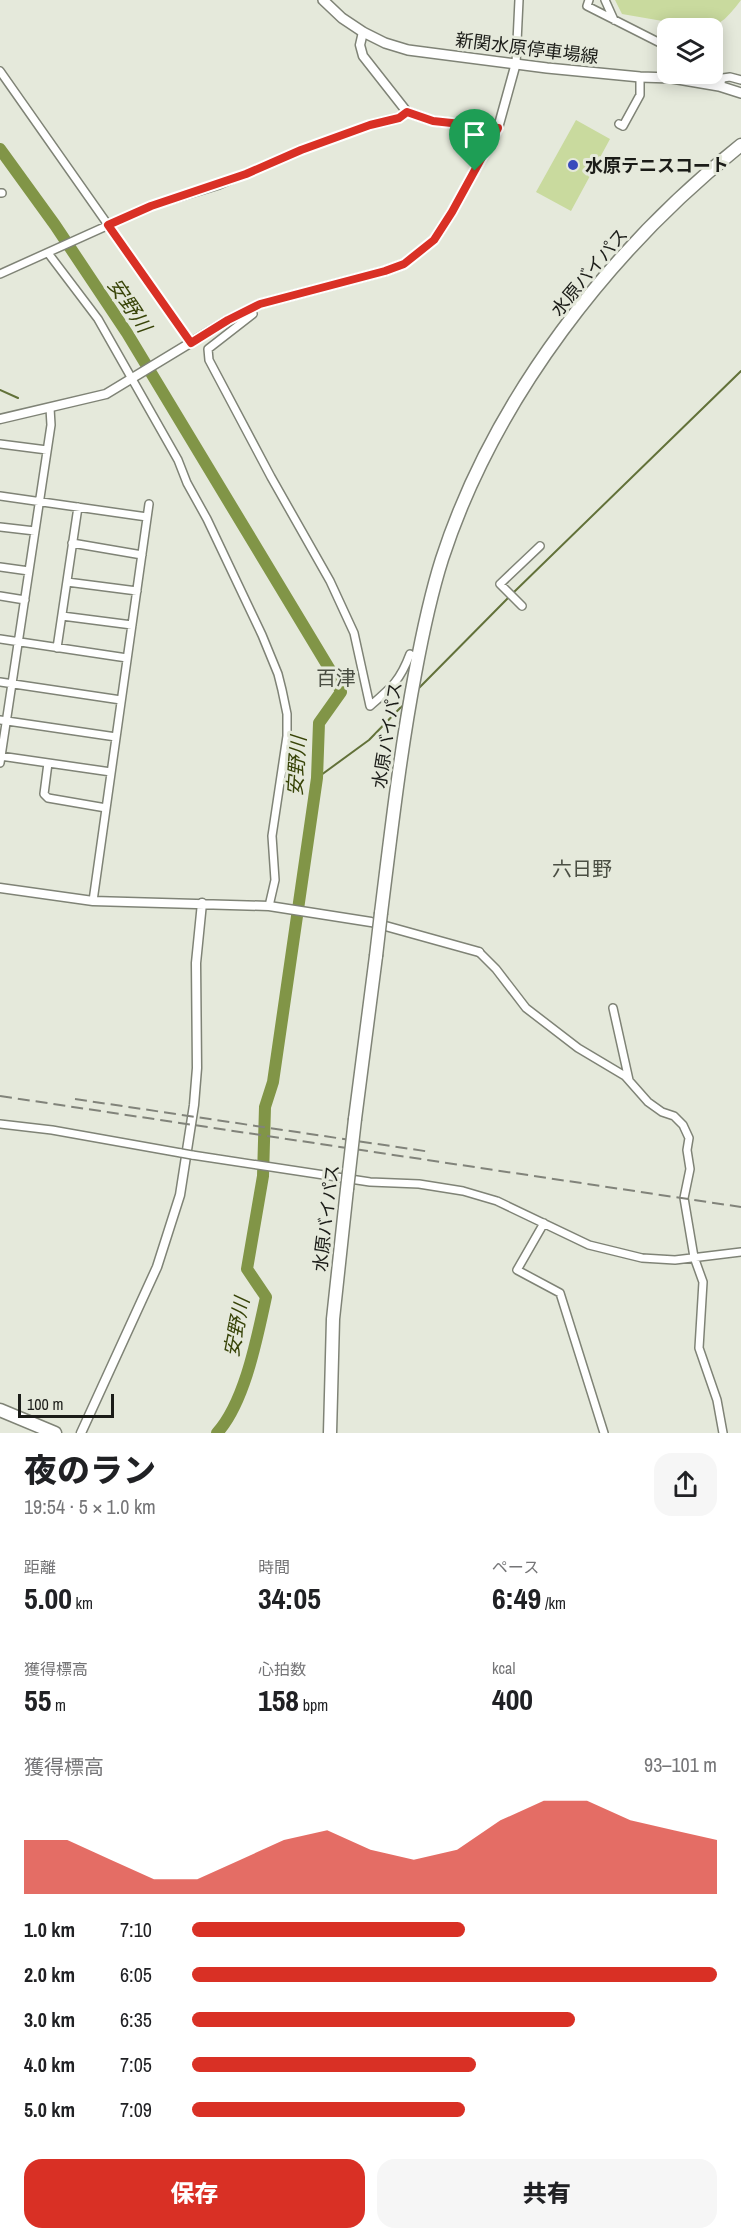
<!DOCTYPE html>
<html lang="ja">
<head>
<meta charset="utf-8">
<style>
  :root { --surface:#fff; --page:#f6f6f6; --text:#202124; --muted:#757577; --accent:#d93025 }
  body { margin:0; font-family:"Archivo Narrow","Noto Sans JP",sans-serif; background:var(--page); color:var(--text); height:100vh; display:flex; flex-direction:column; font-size:22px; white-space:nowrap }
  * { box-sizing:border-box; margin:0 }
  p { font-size:20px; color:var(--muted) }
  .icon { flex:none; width:33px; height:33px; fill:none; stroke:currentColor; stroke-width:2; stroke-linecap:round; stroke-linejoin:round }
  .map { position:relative; height:1433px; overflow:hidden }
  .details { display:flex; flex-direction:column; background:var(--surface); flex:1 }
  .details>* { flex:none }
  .buttons { position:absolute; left:657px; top:18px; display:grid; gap:12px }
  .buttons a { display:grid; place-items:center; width:66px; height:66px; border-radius:12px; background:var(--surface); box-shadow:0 3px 15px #0003; font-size:30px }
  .scale { position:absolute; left:18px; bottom:15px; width:96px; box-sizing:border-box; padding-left:6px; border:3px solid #1b1c18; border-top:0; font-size:16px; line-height:21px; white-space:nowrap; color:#1b1c18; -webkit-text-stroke:4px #e5e9db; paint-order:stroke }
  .pin { position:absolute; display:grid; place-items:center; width:51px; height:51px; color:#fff; margin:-62px -26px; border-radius:50% 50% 50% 0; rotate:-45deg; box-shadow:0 0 6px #0007 }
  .pin .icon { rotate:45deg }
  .round { display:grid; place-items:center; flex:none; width:63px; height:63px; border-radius:18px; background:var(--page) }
  .head { display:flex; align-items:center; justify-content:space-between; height:102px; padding:0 24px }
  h1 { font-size:33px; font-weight:800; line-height:45px }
  .figures { display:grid; grid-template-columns:repeat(3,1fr); gap:9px; height:102px; padding:6px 24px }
  .figures div { display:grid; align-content:center }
  .figures b { font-size:30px; font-weight:800 }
  .figures small { font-size:16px; font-weight:400 }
  .figures p { font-size:16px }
  .chart { height:168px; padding:12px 24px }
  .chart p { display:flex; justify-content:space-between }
  .chart svg { width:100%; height:108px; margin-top:6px; fill:var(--accent); opacity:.7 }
  .button { display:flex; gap:12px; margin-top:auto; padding:12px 24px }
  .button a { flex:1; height:69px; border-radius:18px; background:var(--accent); color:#fff; font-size:24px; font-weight:800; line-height:69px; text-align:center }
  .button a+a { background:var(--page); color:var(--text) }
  ul { padding:0 24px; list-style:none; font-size:20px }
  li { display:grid; grid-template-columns:96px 72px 1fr; align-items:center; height:45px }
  li i { height:15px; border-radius:8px; background:var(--accent) }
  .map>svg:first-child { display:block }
</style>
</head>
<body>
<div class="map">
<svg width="741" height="1433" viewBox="0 0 741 1433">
  <rect width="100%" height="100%" fill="#e5e9db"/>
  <path fill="#c9da9e" d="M615,0h126c-10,13 -21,28 -38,28l-81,-14z
    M576,120l34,19 -39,72 -35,-19z"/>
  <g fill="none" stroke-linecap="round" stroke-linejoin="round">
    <path stroke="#627139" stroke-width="2" d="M0,390l18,8
      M513,593l228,-222
      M418,689l91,-92
      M317,778l52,-38 35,-36"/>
    <path stroke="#819547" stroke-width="12" d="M0,149l55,76 72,108 208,345 6,14 -22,31 -2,55 -44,304 -8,25 -2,69 -16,93 19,28c-9,41 -21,105 -49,136"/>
    <defs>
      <path id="minor" d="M589,0l-2,6 81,41
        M605,0l9,20
        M516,63l3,-63
        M0,71l191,272
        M719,86l4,-8 7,-1 11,3
        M619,124l4,2 17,-31v-18
        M0,193h2
        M48,253l50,66 80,141 9,23 20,36 55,116 16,39 4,16 5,24v22l-15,100 3,44 -6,26
        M0,274l151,-68 68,-21 82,-35 69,-25 29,-7 8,-6
        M253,314l-45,35 1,11 62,117 59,104 24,52 16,73c21,-18 30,-25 40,-52
        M0,444l47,6
        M0,496l147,21
        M0,527l35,4
        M72,543l70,12
        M0,567l29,4
        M67,582l70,9
        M0,596l25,4
        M522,606l-22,-22 40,-38
        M62,616l70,9
        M0,639l127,19
        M57,648l21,-141
        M0,682l121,18
        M0,720l116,17
        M0,756l111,16
        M0,763l51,-338 -1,-17
        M48,763l-4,31 4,4 58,10
        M93,901l56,-397
        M479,952l17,17 30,39 52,40 47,28 23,26 14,10 12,4 9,9 6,13 -2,12 3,19 -6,29 10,59 9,25 -4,66 18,52 6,33
        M613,1008l16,72
        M0,1124l52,6 129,23
        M192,1155l178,27 49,2 44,7 34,10 92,44 53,13 33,2 66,-8
        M544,1223l-27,47 43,23 44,140"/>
      <path id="tertiary" d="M363,32l-3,13 3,11 44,56 26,9 65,7
        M0,419l106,-25 122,-74 32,-16 125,-33 19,-7 30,-24 18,-28 46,-84 18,-65
        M0,888l93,13 176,5 102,16 108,30
        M81,1433l76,-166 23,-72 14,-90 3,-37 -1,-105 6,-60"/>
      <path id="secondary" d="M323,0l19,18 21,14 22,11 23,7 139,18 93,9 32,1 47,8 22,7"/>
      <path id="trunk" d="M381,913c10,-80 19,-160 34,-239 7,-38 15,-77 27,-115 52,-160 168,-310 299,-414
        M355,1119l21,-163
        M0,1410l55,23
        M330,1433l3,-114 14,-130"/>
    </defs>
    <use href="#minor" stroke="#7f8376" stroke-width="10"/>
    <use href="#tertiary" stroke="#7f8376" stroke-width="11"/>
    <use href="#secondary" stroke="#7f8376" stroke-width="12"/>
    <use href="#trunk" stroke="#7f8376" stroke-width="15"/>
    <use href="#minor" stroke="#fff" stroke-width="7"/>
    <use href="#tertiary" stroke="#fff" stroke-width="8"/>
    <use href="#secondary" stroke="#fff" stroke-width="9"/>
    <use href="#trunk" stroke="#fff" stroke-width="12"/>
    <path stroke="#81837a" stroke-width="2" stroke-dasharray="12 6" stroke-linecap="butt" d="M0,1096l741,111
      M75,1099l356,53"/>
    <defs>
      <path id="minor-bridge" d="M181,1153l11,2"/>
      <path id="trunk-bridge" d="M376,956l5,-43
        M347,1189l8,-70"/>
    </defs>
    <use href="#minor-bridge" stroke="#7f8376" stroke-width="10" stroke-linecap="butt"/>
    <use href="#trunk-bridge" stroke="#7f8376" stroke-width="15" stroke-linecap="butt"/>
    <use href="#minor-bridge" stroke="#fff" stroke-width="7"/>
    <use href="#trunk-bridge" stroke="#fff" stroke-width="12"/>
  </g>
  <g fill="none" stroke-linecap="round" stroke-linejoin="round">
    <defs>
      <path id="route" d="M407,112l26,9 65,7 -46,84 -18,28 -30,24 -19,7 -125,33 -32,16 -37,23 -83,-118 43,-19 95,-32 55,-24 69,-25 29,-7z"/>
    </defs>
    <use href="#route" stroke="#fff" stroke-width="12"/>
    <use href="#route" stroke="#d93025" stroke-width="8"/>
  </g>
  <circle fill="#394abc" stroke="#e5e9db" stroke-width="2" cx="573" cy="165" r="6"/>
  <g text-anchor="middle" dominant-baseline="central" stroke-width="6" stroke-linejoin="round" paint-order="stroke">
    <g font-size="18" fill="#1b1c18" stroke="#e5e9db">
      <text transform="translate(527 48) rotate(7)">新関水原停車場線</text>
      <text transform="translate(589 272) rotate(-50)">水原バイパス</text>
      <text transform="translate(387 735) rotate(-81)">水原バイパス</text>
      <text transform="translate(326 1218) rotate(-83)">水原バイパス</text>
    </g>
    <g font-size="18" font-weight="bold" fill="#1b1c18" stroke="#e5e9db" text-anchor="start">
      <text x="585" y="165">水原テニスコート</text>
    </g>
    <g font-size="20" font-style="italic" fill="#384408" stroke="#e5e9db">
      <text transform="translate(130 305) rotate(56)">安野川</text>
      <text transform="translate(296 766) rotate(-86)">安野川</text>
      <text transform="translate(236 1327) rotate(-79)">安野川</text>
    </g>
    <g font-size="20" fill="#4a4e43" stroke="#e5e9db">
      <text x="336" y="677">百津</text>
      <text x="582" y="868">六日野</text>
    </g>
  </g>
</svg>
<div class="buttons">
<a><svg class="icon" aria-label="layers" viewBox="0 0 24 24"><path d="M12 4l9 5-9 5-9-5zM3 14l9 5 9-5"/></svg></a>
</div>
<div class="scale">100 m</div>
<div class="pin" style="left:475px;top:171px;background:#1e9e55"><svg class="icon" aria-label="arrive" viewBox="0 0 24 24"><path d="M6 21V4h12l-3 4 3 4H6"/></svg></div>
</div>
<section class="details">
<div class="head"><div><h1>夜のラン</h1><p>19:54 · 5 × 1.0 km</p></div><a class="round"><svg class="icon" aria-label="share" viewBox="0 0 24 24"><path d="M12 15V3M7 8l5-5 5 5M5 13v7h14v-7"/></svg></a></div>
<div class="figures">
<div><p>距離</p><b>5.00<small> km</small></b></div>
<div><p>時間</p><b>34:05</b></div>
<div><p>ペース</p><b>6:49<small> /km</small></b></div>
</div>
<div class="figures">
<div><p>獲得標高</p><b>55<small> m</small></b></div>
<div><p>心拍数</p><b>158<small> bpm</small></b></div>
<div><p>kcal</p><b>400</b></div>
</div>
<div class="chart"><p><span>獲得標高</span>93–101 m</p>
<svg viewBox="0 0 160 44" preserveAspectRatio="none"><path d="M0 44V22L10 22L20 30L30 38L40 38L50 30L60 22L70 18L80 26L90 30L100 26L110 14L120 6L130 6L140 14L150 18L160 22V44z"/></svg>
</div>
<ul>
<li><b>1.0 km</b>7:10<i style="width:52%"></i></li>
<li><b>2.0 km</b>6:05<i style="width:100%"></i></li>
<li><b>3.0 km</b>6:35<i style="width:73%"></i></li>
<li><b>4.0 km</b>7:05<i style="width:54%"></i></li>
<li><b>5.0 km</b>7:09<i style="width:52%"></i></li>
</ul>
<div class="button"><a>保存</a><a>共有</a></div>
</section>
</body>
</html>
